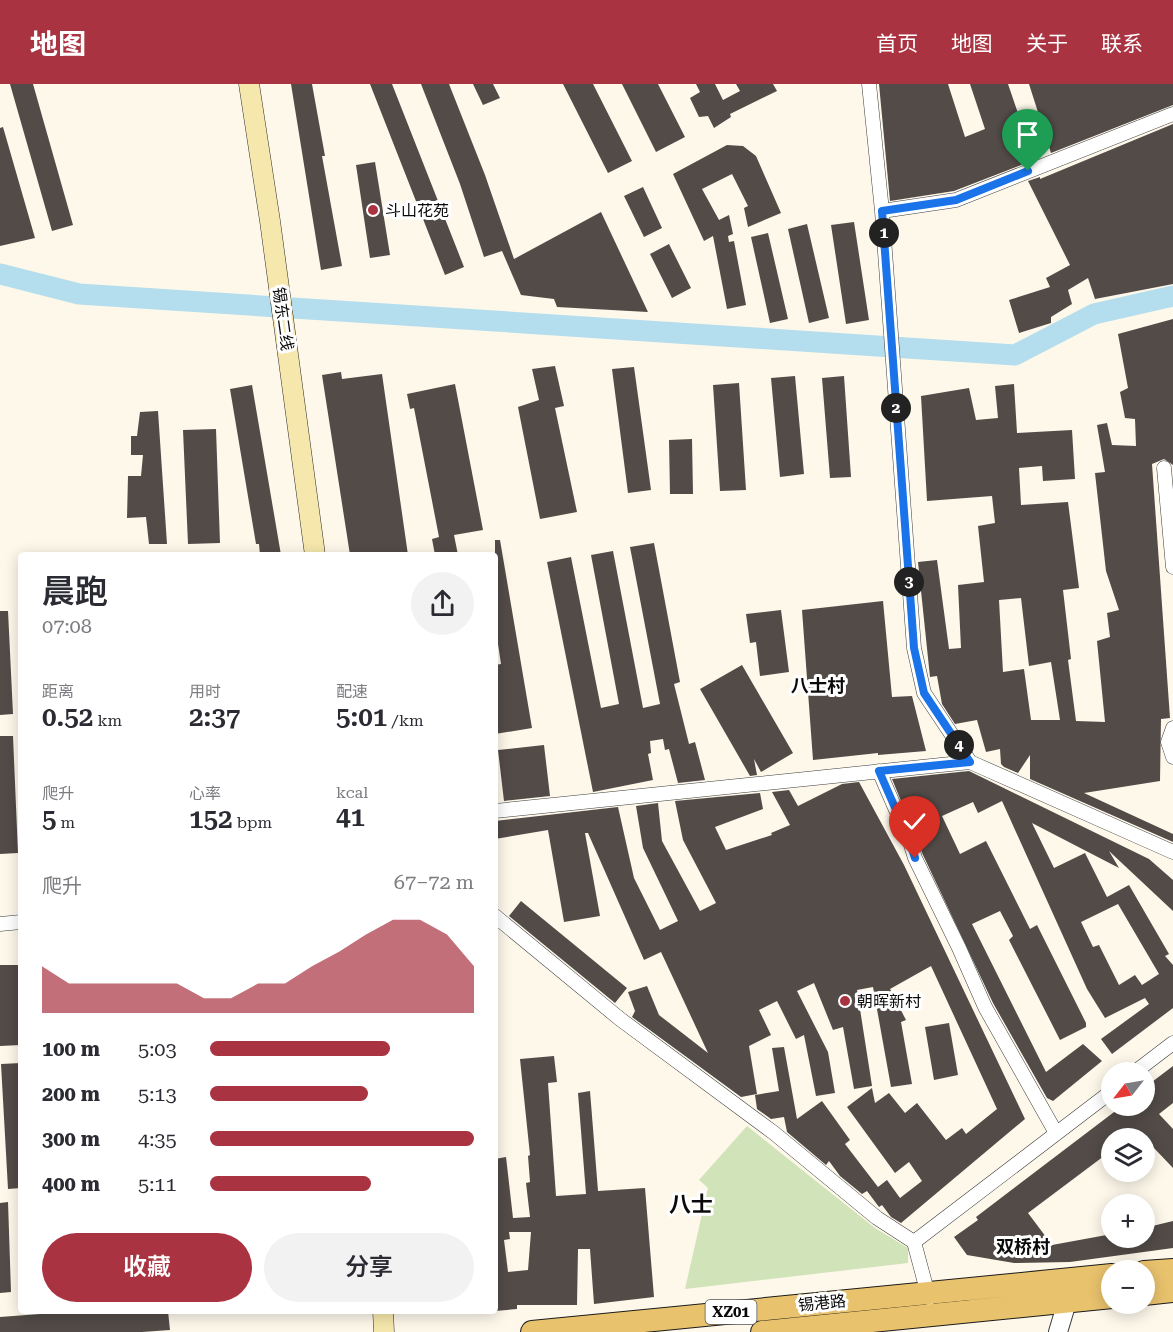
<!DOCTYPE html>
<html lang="zh">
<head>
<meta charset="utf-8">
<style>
  :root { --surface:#fff; --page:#f2f2f3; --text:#2b2b33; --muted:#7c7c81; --accent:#aa3341 }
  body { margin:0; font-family:"Roboto Serif","Noto Sans SC",serif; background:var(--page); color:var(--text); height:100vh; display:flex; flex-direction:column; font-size:22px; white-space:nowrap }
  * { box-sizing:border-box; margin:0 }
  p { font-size:20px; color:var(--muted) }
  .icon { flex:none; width:33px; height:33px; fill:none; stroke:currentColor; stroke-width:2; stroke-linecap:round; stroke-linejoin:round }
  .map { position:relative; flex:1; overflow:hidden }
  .details { position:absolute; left:18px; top:468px; width:480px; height:762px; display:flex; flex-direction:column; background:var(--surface); border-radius:6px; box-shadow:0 3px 15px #0003 }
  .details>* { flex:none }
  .needle { width:39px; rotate:239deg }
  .controls { position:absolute; left:1101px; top:978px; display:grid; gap:12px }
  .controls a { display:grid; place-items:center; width:54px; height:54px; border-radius:50%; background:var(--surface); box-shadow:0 3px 15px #0003; font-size:30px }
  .pin { position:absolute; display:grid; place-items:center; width:51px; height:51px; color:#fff; margin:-62px -26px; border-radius:50% 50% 50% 0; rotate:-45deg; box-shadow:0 0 6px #0007 }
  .pin .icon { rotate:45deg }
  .km { position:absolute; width:30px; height:30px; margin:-15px; border-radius:50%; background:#222; color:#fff; font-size:16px; line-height:30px; text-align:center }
  .round { display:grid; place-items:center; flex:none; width:63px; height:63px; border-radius:32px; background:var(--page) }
  .head { display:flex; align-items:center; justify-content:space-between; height:102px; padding:0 24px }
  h1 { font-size:33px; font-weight:600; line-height:45px }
  .stats { display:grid; grid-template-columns:repeat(3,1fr); gap:9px; height:102px; padding:6px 24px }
  .stats div { display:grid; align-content:center }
  .stats b { font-size:26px; font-weight:600 }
  .stats small { font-size:16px; font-weight:400 }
  .stats p { font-size:16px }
  .chart { height:168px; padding:12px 24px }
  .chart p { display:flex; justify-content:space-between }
  .chart svg { width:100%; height:108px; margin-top:6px; fill:var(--accent); opacity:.7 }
  .primary-button { display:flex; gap:12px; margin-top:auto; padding:12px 24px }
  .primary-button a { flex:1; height:69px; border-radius:36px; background:var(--accent); color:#fff; font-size:24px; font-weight:600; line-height:69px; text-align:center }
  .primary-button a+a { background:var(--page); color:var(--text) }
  ul { padding:0 24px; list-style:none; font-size:20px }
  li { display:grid; grid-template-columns:96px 72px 1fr; align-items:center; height:45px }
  li i { height:15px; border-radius:8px; background:var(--accent) }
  header { display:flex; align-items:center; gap:36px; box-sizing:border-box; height:84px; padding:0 30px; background:var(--accent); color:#fff }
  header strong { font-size:28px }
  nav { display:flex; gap:33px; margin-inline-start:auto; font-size:21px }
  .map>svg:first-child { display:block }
</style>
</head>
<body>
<header>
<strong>地图</strong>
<nav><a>首页</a><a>地图</a><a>关于</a><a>联系</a></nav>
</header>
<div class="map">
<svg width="1173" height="1248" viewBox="0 0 1173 1248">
  <rect width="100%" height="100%" fill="#fdf8ea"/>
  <path fill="#d1e3b8" d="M747,1042l128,102 33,20v15l-223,26 23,-101 -9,-8z"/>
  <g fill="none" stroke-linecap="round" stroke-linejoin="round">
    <path stroke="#b4ddee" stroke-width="21" d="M0,190l79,20 936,61 79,-41 79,-18"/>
  </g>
  <path fill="#524b48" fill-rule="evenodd" d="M10,0h23l40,141 -21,6z
    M291,0h21l13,72h-3l20,110 -21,4z
    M370,0h22l72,183 -19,8z
    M421,0h28l36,91 29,84 87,-47 47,100 -91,-5 -3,-8 -33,-4 -19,-44 -18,6 -24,-73z
    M473,0h20l7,14 -17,7z
    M563,0h30l39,77 -24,12z
    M622,0h36l27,53 -29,15z
    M696,0h19l8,16 17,-9 -4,-7h37l4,7 -47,23 1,3 -17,11 -6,-12 -9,1 -9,-19 10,-6z
    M879,0h69l17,53 20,-8 -15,-45h38l26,76 -80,31 -64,10z
    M1029,0h144v21l-122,48z
    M1173,40v160l-78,15 -7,-21 -20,12 4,14 -21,13v6l-32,10 -10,-33 41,-13 -4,-9 24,-13 -42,-84 12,-4v2z
    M3,43l32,111 -35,8v-118z
    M727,61l16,1 13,10 25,57 -33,14 -4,-19 4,-2 -16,-32 -30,15 17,31 10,-5 4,19 -5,2 1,6 5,-1 12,64 -19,4 -14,-73 -9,5 -31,-67z
    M375,78l15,93 -20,3 -14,-93z
    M643,103l19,41 -18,9 -20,-41z
    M854,138l15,98 -23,4 -15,-99z
    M807,140l22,94 -20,5 -21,-94z
    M768,149l20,86 -18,4 -19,-86z
    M669,160l22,44 -19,10 -22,-44z
    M1173,235v146l-9,-6 -12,5 18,254 -9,1 -1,62 -76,12 89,41v8l-143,-63v-24l-12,18 -14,-6 -3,-3 -1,-15 -14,3 -9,-32 -22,4 -13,-20 -5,-28 -7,1 -12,-115 19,-2 12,89 12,-1 -3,-63 26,-3 -6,-56 17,-3 -3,-27 -65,5 -6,-105 48,-8 7,32 22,-2 -3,-32 19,-2 3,49 55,-3 3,49 -32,2 -1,-15 -23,2 2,37 47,-3 11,86 -16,2 8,69 -3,1 8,61 29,1 -8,-81 13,-4 -3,-24 12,-3 -13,-39 -11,-98 10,-1 -8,-47 10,-2 5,22 24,1 -1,-27 -10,-1 -5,-26 8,-4 -10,-54zM1021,514l8,68 22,-4 9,58h-29l-7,-51 -21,3 -4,-72z
    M555,282l9,40 -9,2 22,104 -37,7 -22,-112 21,-7 -7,-31z
    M634,283l17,123 -23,3 -16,-124z
    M341,288l1,7 40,-5 26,181h-58l-28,-180z
    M795,292l9,98 -24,3 -9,-99z
    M844,292l7,101 -21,1 -8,-100z
    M739,299l7,107 -26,1 -7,-106z
    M455,300l28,146 -29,5 4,20h-23l-3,-16 7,-2 -25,-129 -4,1 -3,-15z
    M252,301l29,170h-21l-1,-11h-3l-26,-155z
    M158,327l9,133h-18l-3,-27 -19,1 1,-42h13l2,-21h-12v-19h6l3,-24z
    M216,345l4,114 -32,1 -5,-114z
    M692,355l1,55h-23l-1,-54z
    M495,456h5l32,188 -37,6v-69l6,-1 -6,-40z
    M654,459l26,139 -6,2 15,60 6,-2 10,38 -27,3 -9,-34 -4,1 -2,-11 -13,2 1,12 -3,1 5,26 -60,12 -46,-230 24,-5 30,151 18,-4 -28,-149 22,-4 30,157 17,-4 -30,-157z
    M883,517l9,96 20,-1 14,55 -48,4v-2l-65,7 -11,-150z
    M781,526l8,62 -29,4 -4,-34 -6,1 -4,-29z
    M0,527h8l5,103 -13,1z
    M742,581l51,88 -32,19 -7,-13 3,16 -7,1 -50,-87z
    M0,652h13l5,117 -18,1z
    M544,661l6,51 -46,5 -6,-51z
    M969,687l180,88 24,21v31l-64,-60 10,17 -87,-45 22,45 31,-15 22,44 22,-12 40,69 -4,2 8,9v43l-61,46 -11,-15 48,-35 -4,-6 -40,20 -18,-29 -85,-188 -24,12 -5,-11 -31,14 18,38 26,-13 44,88 7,-4 49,98v4l-26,13 -51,-100 4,-4 -13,-25 -28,13 74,148 37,-28 19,17 -49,40 -6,-3 -54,-95 -70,-148 -31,-76zM1118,820l41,70 -17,11 -7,-10 -16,10 -20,-40 -6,2 -12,-25z
    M859,698l45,83 121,254 -124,104 -10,-6 -9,-12 -3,2 -12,-16 -5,3 -22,-18 -11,-15 -3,4 -39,-33 -3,-15 -13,2 -14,-10 -2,-14 24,-4 -7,-43 12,-1 13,72 25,-18 28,39 -5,4 33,43 9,-7 13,18 22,-17 -13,-19 -14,11 -48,-66 25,-19 3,15 14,-10 16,20 12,-10 29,37 16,-12 4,6 31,-25 -66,-143 -41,23 16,31 -5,2 11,62 -21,3 -18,-100 -16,3 15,96 -18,3 -11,-62 -10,3 -19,-47 -17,8 31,61 7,41 -19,3 -12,-61 -8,4 -19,-38 -18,9 12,25 -22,11 8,48 -16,3 -109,-80 3,-6 -7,-19 19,-6 12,29 49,38 -47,-101 -17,8 -56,-127h-3l15,83 -36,6 -16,-92 -53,9v-18l123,-14 16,71 26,52 18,-9 -35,-73 -7,-42 22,-3 4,38 38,70 16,-8 -33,-63 -8,-39 85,-8 3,16 -48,18 11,23 46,-15 -1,-2 19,-8 -18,-33 17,-2 9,16 44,-22z
    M521,817l106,87 -12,15 -106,-87z
    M0,881h19l2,80 -21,1z
    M949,939l9,52 -24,5 -9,-53z
    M554,972l3,26 -9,1 8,113 30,-2 -8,-101 12,-2 8,100 47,-3 9,109 -60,7 -4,-55h-12l-1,56h-60v4l-22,2v-152l11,-2 7,61 17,-1 -4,-34 4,-1 -2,-26 2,-1 -10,-96zM509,1148h22l-3,38 -20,2 -4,-32 6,-1z
    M21,979v125l-13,1 -7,-125z
    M1173,982v37l-14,11 14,15v39l-19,-20 -10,8v-18h-32v12l-84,63 24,32 60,-11v4h32v-10l29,-7v27l-103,14 -56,1 -47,-8 -13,-18 24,-17 -2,-3 146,-111h22v-18z
    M8,1118l3,90 -11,1v-90z
    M80,1227h88l2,19 -28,2h-142v-15z"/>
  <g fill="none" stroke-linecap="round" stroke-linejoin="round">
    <defs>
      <path id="minor" d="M869,0l13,127 32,437 10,45 46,69
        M882,127l74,-11 217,-86
        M1164,384l9,99
        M1173,644l-5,14 5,15
        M879,687l31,71 5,16 44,90 26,59 71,126
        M495,727l475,-49 203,90
        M495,832l125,103 154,114 103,85 37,24
        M0,840l21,-2
        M1135,988l38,-29
        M929,1214l-15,-56 198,-151"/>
      <path id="tertiary" d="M1058,1248l9,-30"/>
      <path id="secondary" d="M249,0l21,137 45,334
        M383,1227l1,21"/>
      <path id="primary" d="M1144,1188l29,-2
        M1144,1210l29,-3
        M532,1248l580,-57
        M762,1248l350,-35"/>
    </defs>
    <use href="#minor" stroke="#3d3d3d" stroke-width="15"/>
    <use href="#tertiary" stroke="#3d3d3d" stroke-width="20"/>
    <use href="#secondary" stroke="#2c2c2c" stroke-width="21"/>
    <use href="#primary" stroke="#1b1b1b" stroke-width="24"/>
    <use href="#minor" stroke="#fff" stroke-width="14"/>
    <use href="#tertiary" stroke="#fff" stroke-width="18"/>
    <use href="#secondary" stroke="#f6e8ac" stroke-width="20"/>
    <use href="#primary" stroke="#e9c26d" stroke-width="22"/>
  </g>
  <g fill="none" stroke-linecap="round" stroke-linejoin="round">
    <defs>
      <path id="route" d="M915,774l-5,-16 -31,-71 91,-9 -46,-69 -10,-45 -32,-437 74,-11 72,-29"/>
    </defs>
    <use href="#route" stroke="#fff" stroke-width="12"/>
    <use href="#route" stroke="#1a73e8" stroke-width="8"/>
  </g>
  <g fill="#aa3341" stroke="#fff" stroke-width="2">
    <circle cx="373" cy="126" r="6"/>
    <circle cx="845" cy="917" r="6"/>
  </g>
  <g text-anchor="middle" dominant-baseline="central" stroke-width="6" stroke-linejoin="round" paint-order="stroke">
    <rect fill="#fff" stroke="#545454" stroke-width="1.5" x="705.5" y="1216" width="51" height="24" rx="4.5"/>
    <g font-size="15" font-weight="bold" fill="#0a0a0a">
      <text x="731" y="1228">XZ01</text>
    </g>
    <g font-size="16" fill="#0a0a0a" stroke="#fff" text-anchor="start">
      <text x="385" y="126">斗山花苑</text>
      <text x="857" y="917">朝晖新村</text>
    </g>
    <g font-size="16" fill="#0a0a0a" stroke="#fff">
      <text transform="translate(283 235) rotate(82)">锡东二线</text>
      <text transform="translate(822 1219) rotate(-6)">锡港路</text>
    </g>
    <g font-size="18" font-weight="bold" fill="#0a0a0a" stroke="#fff">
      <text x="818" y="601">八士村</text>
      <text x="1023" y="1162">双桥村</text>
    </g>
    <g font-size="22" font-weight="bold" fill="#0a0a0a" stroke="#fff">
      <text x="691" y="1120">八士</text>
    </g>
  </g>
</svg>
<div class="controls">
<a><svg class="needle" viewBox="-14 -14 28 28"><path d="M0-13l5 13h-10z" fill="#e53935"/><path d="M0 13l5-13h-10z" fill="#7c7c81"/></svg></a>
<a><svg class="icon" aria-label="layers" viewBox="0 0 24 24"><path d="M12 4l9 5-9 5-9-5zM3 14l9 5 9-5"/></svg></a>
<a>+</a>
<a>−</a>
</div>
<div class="pin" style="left:1028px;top:87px;background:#1e9e55"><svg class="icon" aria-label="arrive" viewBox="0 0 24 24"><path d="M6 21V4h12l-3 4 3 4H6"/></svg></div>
<div class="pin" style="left:915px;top:774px;background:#d93025"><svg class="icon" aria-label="check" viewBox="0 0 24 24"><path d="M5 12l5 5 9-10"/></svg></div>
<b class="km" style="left:884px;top:149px">1</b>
<b class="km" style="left:896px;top:324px">2</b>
<b class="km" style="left:909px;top:498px">3</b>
<b class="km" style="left:959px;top:661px">4</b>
<section class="details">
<div class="head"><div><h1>晨跑</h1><p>07:08</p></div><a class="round"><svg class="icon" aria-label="share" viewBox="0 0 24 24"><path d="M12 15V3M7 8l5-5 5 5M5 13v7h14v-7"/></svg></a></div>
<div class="stats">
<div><p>距离</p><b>0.52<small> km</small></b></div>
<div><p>用时</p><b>2:37</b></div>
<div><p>配速</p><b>5:01<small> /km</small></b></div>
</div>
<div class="stats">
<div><p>爬升</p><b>5<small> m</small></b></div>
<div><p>心率</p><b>152<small> bpm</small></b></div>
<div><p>kcal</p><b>41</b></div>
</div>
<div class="chart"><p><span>爬升</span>67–72 m</p>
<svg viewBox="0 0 160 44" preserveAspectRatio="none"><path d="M0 44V25L10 32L20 32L30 32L40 32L50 32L60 38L70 38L80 32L90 32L100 25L110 19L120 12L130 6L140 6L150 12L160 25V44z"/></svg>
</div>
<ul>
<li><b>100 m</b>5:03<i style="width:68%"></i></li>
<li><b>200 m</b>5:13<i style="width:60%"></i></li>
<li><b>300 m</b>4:35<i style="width:100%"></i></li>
<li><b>400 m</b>5:11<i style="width:61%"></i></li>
</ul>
<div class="primary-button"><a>收藏</a><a>分享</a></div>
</section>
</div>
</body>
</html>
